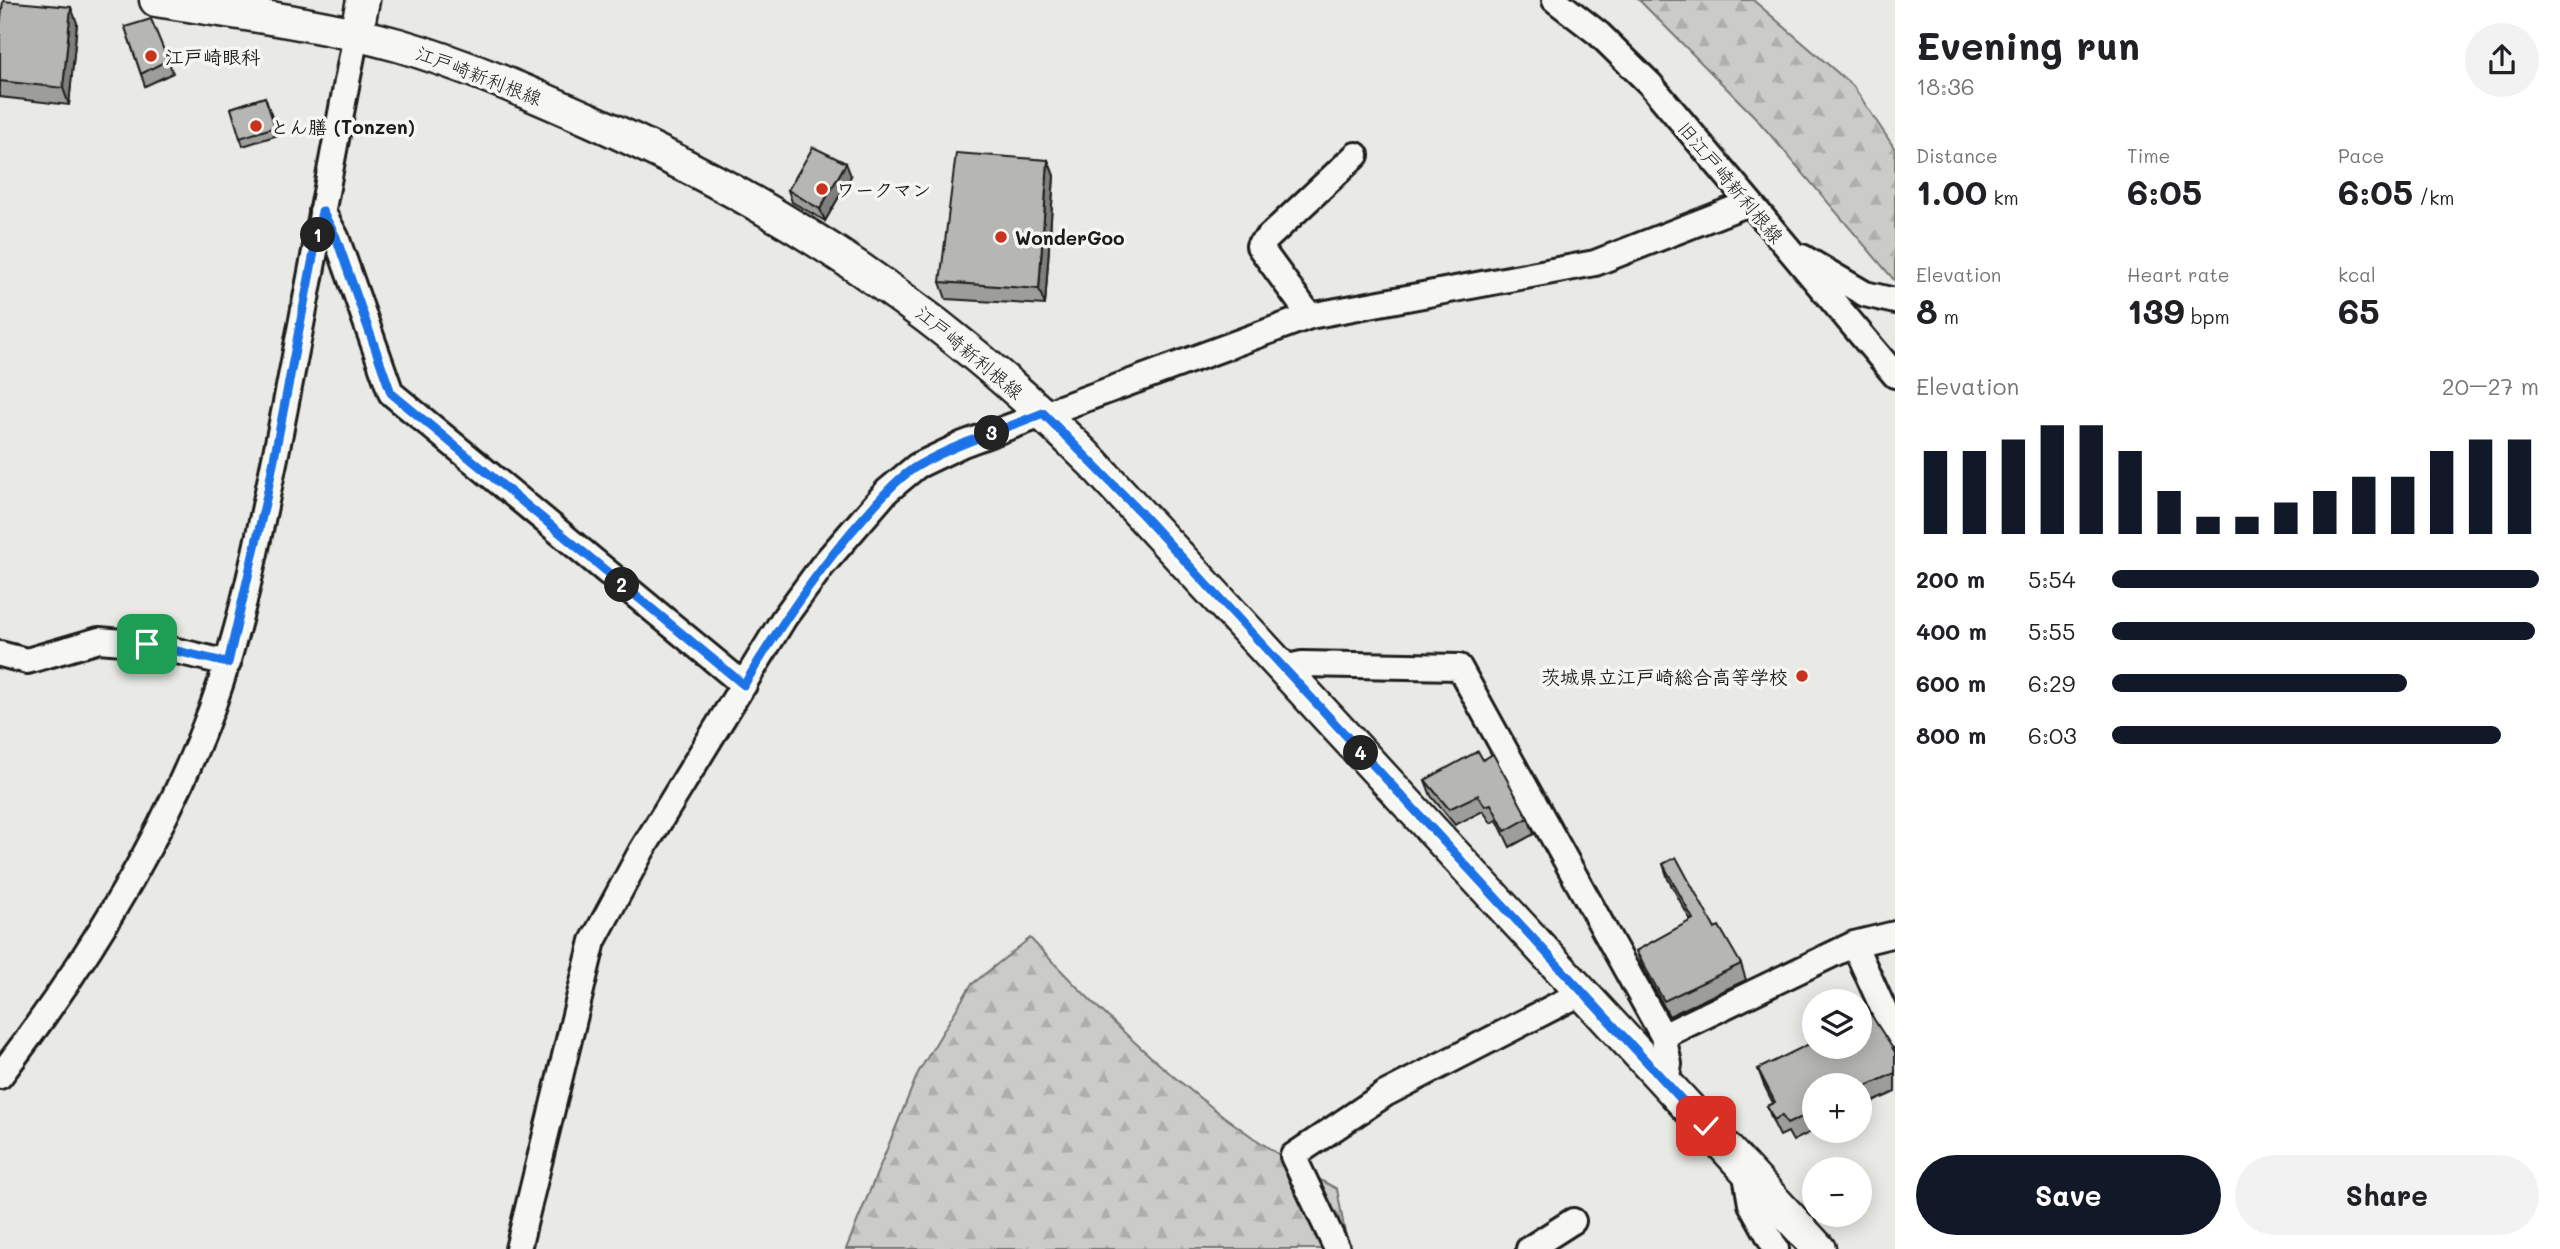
<!DOCTYPE html>
<html lang="en">
<head>
<meta charset="utf-8">
<style>
  :root { --surface:#fff; --page:#f2f2f2; --text:#202124; --muted:#757577; --accent:#111827 }
  body { margin:0; font-family:Mali,"Klee One",sans-serif; background:var(--page); color:var(--text); height:100vh; display:flex; flex-direction:column; font-size:26px; white-space:nowrap }
  * { box-sizing:border-box; margin:0 }
  p { font-size:23px; color:var(--muted) }
  .icon { flex:none; width:38px; height:38px; fill:none; stroke:currentColor; stroke-width:2; stroke-linecap:round; stroke-linejoin:round }
  .map { position:relative; flex:1; overflow:hidden }
  .details { display:flex; flex-direction:column; background:var(--surface); width:665px }
  .details>* { flex:none }
  .fabs { position:absolute; left:1802px; top:989px; display:grid; gap:14px }
  .fabs a { display:grid; place-items:center; width:70px; height:70px; border-radius:50%; background:var(--surface); box-shadow:0 4px 18px #0003; font-size:35px }
  .pin { position:absolute; display:grid; place-items:center; width:60px; height:60px; color:#fff; margin:-30px; border-radius:14px; box-shadow:0 4px 10px #0006 }
  .km { position:absolute; width:35px; height:35px; margin:-18px; border-radius:50%; background:#222; color:#fff; font-size:19px; line-height:35px; text-align:center }
  .round { display:grid; place-items:center; flex:none; width:74px; height:74px; border-radius:37px; background:var(--page) }
  .summary { display:flex; align-items:center; justify-content:space-between; height:119px; padding:0 21px }
  h1 { font-size:38px; font-weight:700; line-height:52px }
  .metrics { display:grid; grid-template-columns:repeat(3,1fr); gap:10px; height:119px; padding:7px 21px }
  .metrics div { display:grid; align-content:center }
  .metrics b { font-size:35px; font-weight:700 }
  .metrics small { font-size:19px; font-weight:400 }
  .metrics p { font-size:19px }
  .chart { height:196px; padding:14px 21px }
  .chart p { display:flex; justify-content:space-between }
  .chart svg { width:100%; height:126px; margin-top:7px; stroke:var(--accent); stroke-width:6 }
  .action { display:flex; gap:14px; margin-top:auto; padding:14px 21px }
  .action a { flex:1; height:80px; border-radius:42px; background:var(--accent); color:#fff; font-size:28px; font-weight:700; line-height:80px; text-align:center }
  .action a+a { background:var(--page); color:var(--text) }
  ul { padding:0 21px; list-style:none; font-size:23px }
  li { display:grid; grid-template-columns:112px 84px 1fr; align-items:center; height:52px }
  li i { height:18px; border-radius:9px; background:var(--accent) }
  main { display:flex; flex:1; min-height:0 }
  .map>svg:first-child { display:block }
</style>
</head>
<body>
<main>
<div class="map">
<svg width="1895" height="1249" viewBox="0 0 1895 1249">
  <defs>
    <pattern id="forest-firs" width="22" height="20" patternUnits="userSpaceOnUse" patternTransform="scale(1.75)"><rect width="22" height="20" fill="#cbcbc7"/><path d="M5 1l3.5 6h-7zM16 11l3.5 6h-7z" fill="#aeaeaa"/></pattern>
  </defs>
  <rect width="100%" height="100%" fill="#e9e9e5"/>
  <filter id="ink" filterUnits="userSpaceOnUse"><feTurbulence type="fractalNoise" baseFrequency=".0143" numOctaves="2"/><feDisplacementMap in="SourceGraphic" scale="14" xChannelSelector="R" yChannelSelector="G"/><feConvolveMatrix kernelMatrix="1 2 1 2 8 2 1 2 1" color-interpolation-filters="sRGB"/></filter>
  <g filter="url(#ink)">
    <path fill="url(#forest-firs)" stroke="#747472" stroke-width="2" d="M1639,0h114l100,86 42,63v132l-140,-164z
      M1030,938c91,97 189,188 307,251l11,60h-502l72,-176 53,-88z"/>
    <g fill="none" stroke-linecap="round" stroke-linejoin="round">
      <defs>
        <path id="minor" d="M1555,0l44,34 51,50 245,291
          M322,211l14,26 55,156 353,292
          M1802,257l63,37 30,7
          M1310,316l-51,-70 97,-91
          M0,654l27,7 72,-21 48,4 81,19
          M1283,668l19,-4 157,3 204,369
          M1854,944l41,91
          M0,1076c85,-112 163,-235 212,-368 30,-82 46,-169 64,-255 28,-139 53,-279 80,-418
          M1666,1083l3,-19 -6,-28 191,-92 41,-10
          M1745,1169l6,35 25,45
          M518,1249l75,-308 49,-91 142,-232 38,-52 65,-75 30,-25 46,-22 347,-128 285,-53 154,-60
          M1337,1249l-44,-93 92,-62 196,-101
          M1529,1249l44,-28"/>
        <path id="major" d="M156,0c81,13 163,23 242,45 65,19 127,46 190,74 191,85 357,194 505,344l726,786
          M356,35l7,-35"/>
      </defs>
      <use href="#minor" stroke="#1c1c1c" stroke-width="30"/>
      <use href="#major" stroke="#1c1c1c" stroke-width="37"/>
      <use href="#minor" stroke="#f6f6f2" stroke-width="24"/>
      <use href="#major" stroke="#f6f6f2" stroke-width="32"/>
    </g>
    <path fill="#9d9d9a" stroke="#1c1c1c" stroke-width="2" d="M77,23l-8,82 -69,-8v-71z
      M125,27l43,33 5,13 -28,13z
      M265,97l13,38 -35,11 -12,-38z
      M1048,160l6,16 -9,129 -99,-6 -6,-17z
      M851,176l-26,45 -33,-19 -4,-12z
      M1483,760l45,58 6,16 -24,13 -13,-27 -6,3 -8,-12 -28,14 -24,-29 -6,-16z
      M1663,864l52,65 26,35 5,16 -77,36 -27,-50 -6,-15 55,-30 -23,-42z
      M1895,1052v40l-35,16v-23h-45v45l-22,11 -5,-9 -8,4 -7,-14 -6,-16 6,-3 -9,-18 -6,-16z"/>
    <path fill="#7f7f7d" stroke="#1c1c1c" stroke-width="2" d="M71,7l6,16 -8,82 -6,-17z
      M1048,160l6,16 -9,129 -6,-16z
      M846,163l5,13 -26,45 -5,-12z"/>
    <path fill="#b6b6b3" stroke="#1c1c1c" stroke-width="2" d="M3,1l68,6 -8,81 -63,-7v-55z
      M151,19l17,41 -27,14 -16,-47z
      M265,97l10,30 -35,11 -9,-30z
      M813,147l33,16 -26,46 -32,-19z
      M956,153l92,7 -9,129 -99,-7z
      M1478,751l5,9 10,-6 35,64 -23,13 -14,-27 -6,2 -7,-11 -29,14 -24,-29z
      M1676,857l39,72 4,-3 22,38 -77,37 -28,-50 57,-32 -30,-55z
      M1870,1013l25,39v21l-35,16v-4h-45v26l-28,13 -5,-9 -8,5 -7,-14 8,-4 -17,-33 57,-28v5h45v-28z"/>
  </g>
  <g fill="none" stroke-linecap="round" stroke-linejoin="round" filter="url(#ink)">
    <defs>
      <path id="route" d="M147,644l81,19 39,-168 55,-284 14,26 55,156 353,292c36,-60 74,-116 121,-169 16,-18 33,-39 54,-51 39,-22 83,-35 124,-52l97,99 566,614"/>
    </defs>
    <use href="#route" stroke="#fff" stroke-width="14"/>
    <use href="#route" stroke="#1a73e8" stroke-width="9"/>
  </g>
  <g fill="#c8321e" stroke="#f6f6f2" stroke-width="2.5">
    <circle cx="151" cy="56" r="7"/>
    <circle cx="256" cy="126" r="7"/>
    <circle cx="822" cy="189" r="7"/>
    <circle cx="1001" cy="237" r="7"/>
    <circle cx="1802" cy="676" r="7"/>
  </g>
  <g text-anchor="middle" dominant-baseline="central" stroke-width="7" stroke-linejoin="round" paint-order="stroke">
    <g font-size="19" font-weight="bold" fill="#1c1c1c" stroke="#f6f6f2" text-anchor="start">
      <text x="165" y="56">江戸崎眼科</text>
      <text x="270" y="126">とん膳 (Tonzen)</text>
      <text x="836" y="189">ワークマン</text>
      <text x="1015" y="237">WonderGoo</text>
      <text x="1788" y="676" text-anchor="end">茨城県立江戸崎総合高等学校</text>
    </g>
    <g font-size="19" fill="#1c1c1c" stroke="#f6f6f2">
      <text transform="translate(479 75) rotate(21)">江戸崎新利根線</text>
      <text transform="translate(1731 182) rotate(50)">旧江戸崎新利根線</text>
      <text transform="translate(970 352) rotate(40)">江戸崎新利根線</text>
    </g>
  </g>
</svg>
<div class="fabs">
<a><svg class="icon" aria-label="layers" viewBox="0 0 24 24"><path d="M12 4l9 5-9 5-9-5zM3 14l9 5 9-5"/></svg></a>
<a>+</a>
<a>−</a>
</div>
<div class="pin" style="left:147px;top:644px;background:#1e9e55"><svg class="icon" aria-label="arrive" viewBox="0 0 24 24"><path d="M6 21V4h12l-3 4 3 4H6"/></svg></div>
<div class="pin" style="left:1706px;top:1126px;background:#d93025"><svg class="icon" aria-label="check" viewBox="0 0 24 24"><path d="M5 12l5 5 9-10"/></svg></div>
<b class="km" style="left:318px;top:235px">1</b>
<b class="km" style="left:622px;top:585px">2</b>
<b class="km" style="left:992px;top:433px">3</b>
<b class="km" style="left:1361px;top:753px">4</b>
</div>
<section class="details">
<div class="summary"><div><h1>Evening run</h1><p>18:36</p></div><a class="round"><svg class="icon" aria-label="share" viewBox="0 0 24 24"><path d="M12 15V3M7 8l5-5 5 5M5 13v7h14v-7"/></svg></a></div>
<div class="metrics">
<div><p>Distance</p><b>1.00<small> km</small></b></div>
<div><p>Time</p><b>6:05</b></div>
<div><p>Pace</p><b>6:05<small> /km</small></b></div>
</div>
<div class="metrics">
<div><p>Elevation</p><b>8<small> m</small></b></div>
<div><p>Heart rate</p><b>139<small> bpm</small></b></div>
<div><p>kcal</p><b>65</b></div>
</div>
<div class="chart"><p><span>Elevation</span>20–27 m</p>
<svg viewBox="0 0 160 44" preserveAspectRatio="none"><path d="M5 44V15M15 44V15M25 44V11M35 44V6M45 44V6M55 44V15M65 44V29M75 44V38M85 44V38M95 44V33M105 44V29M115 44V24M125 44V24M135 44V15M145 44V11M155 44V11"/></svg>
</div>
<ul>
<li><b>200 m</b>5:54<i style="width:100%"></i></li>
<li><b>400 m</b>5:55<i style="width:99%"></i></li>
<li><b>600 m</b>6:29<i style="width:69%"></i></li>
<li><b>800 m</b>6:03<i style="width:91%"></i></li>
</ul>
<div class="action"><a>Save</a><a>Share</a></div>
</section>
</main>
</body>
</html>
